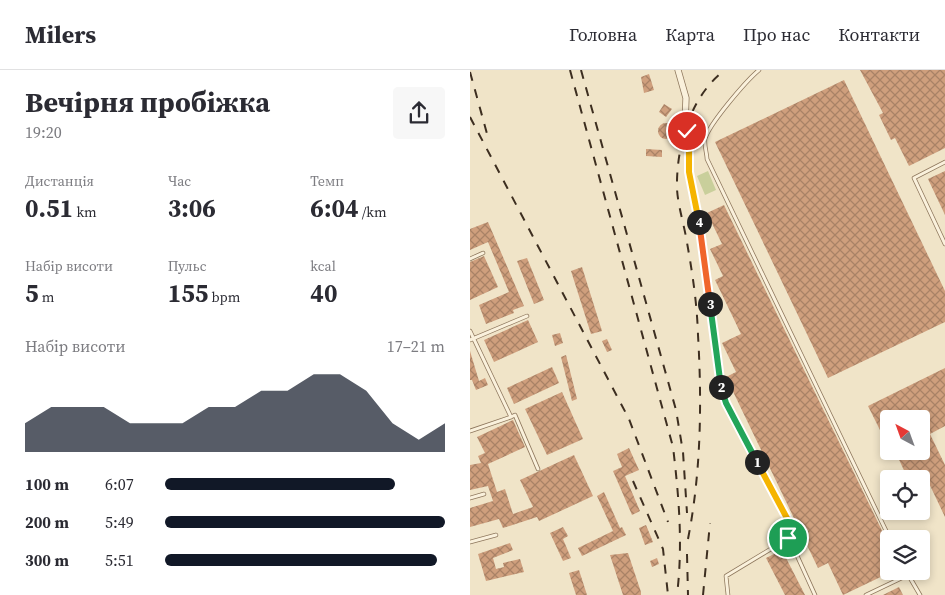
<!DOCTYPE html>
<html lang="uk">
<head>
<meta charset="utf-8">
<style>
  :root { --surface:#fff; --page:#f7f7f7; --text:#2b2b33; --muted:#7c7c81; --line:#e1e1e2; --accent:#111827 }
  body { margin:0; font-family:"Source Serif 4",serif; background:var(--page); color:var(--text); height:100vh; display:flex; flex-direction:column; font-size:19px; white-space:nowrap }
  * { box-sizing:border-box; margin:0 }
  p { font-size:16px; color:var(--muted) }
  .icon { flex:none; width:28px; height:28px; fill:none; stroke:currentColor; stroke-width:2; stroke-linecap:round; stroke-linejoin:round }
  .map { position:relative; flex:1; overflow:hidden }
  .panel { display:flex; flex-direction:column; background:var(--surface); width:470px }
  .panel>* { flex:none }
  .needle { width:32px; rotate:319deg }
  .fabs { position:absolute; left:410px; top:340px; display:grid; gap:10px }
  .fabs a { display:grid; place-items:center; width:50px; height:50px; border-radius:5px; background:var(--surface); box-shadow:0 2px 8px #0003; font-size:25px }
  .pin { position:absolute; display:grid; place-items:center; width:42px; height:42px; color:#fff; margin:-21px; border:2px solid #fff; border-radius:50%; box-shadow:0 1px 5px #0007 }
  .km { position:absolute; width:25px; height:25px; margin:-12px; border-radius:50%; background:#222; color:#fff; font-size:14px; line-height:25px; text-align:center }
  .round { display:grid; place-items:center; flex:none; width:52px; height:52px; border-radius:5px; background:var(--page) }
  .overview { display:flex; align-items:center; justify-content:space-between; height:85px; padding:0 25px }
  h1 { font-size:28px; font-weight:700; line-height:38px }
  .stats { display:grid; grid-template-columns:repeat(3,1fr); gap:8px; height:85px; padding:5px 25px }
  .stats div { display:grid; align-content:center }
  .stats b { font-size:25px; font-weight:700 }
  .stats small { font-size:14px; font-weight:400 }
  .stats p { font-size:14px }
  .chart { height:140px; padding:10px 25px }
  .chart p { display:flex; justify-content:space-between }
  .chart svg { width:100%; height:90px; margin-top:5px; fill:var(--accent); opacity:.7 }
  ul { padding:0 25px; list-style:none; font-size:16px }
  li { display:grid; grid-template-columns:80px 60px 1fr; align-items:center; height:38px }
  li i { height:12px; border-radius:6px; background:var(--accent) }
  header { display:flex; align-items:center; gap:30px; box-sizing:border-box; height:70px; padding:0 25px; background:var(--surface); border-bottom:1px solid var(--line) }
  header strong { font-size:24px }
  nav { display:flex; gap:28px; margin-inline-start:auto; font-size:18px }
  main { display:flex; flex:1; min-height:0 }
  .map>svg:first-child { display:block }
</style>
</head>
<body>
<header>
<strong>Milers</strong>
<nav><a>Головна</a><a>Карта</a><a>Про нас</a><a>Контакти</a></nav>
</header>
<main>
<section class="panel">
<div class="overview"><div><h1>Вечірня пробіжка</h1><p>19:20</p></div><a class="round"><svg class="icon" aria-label="share" viewBox="0 0 24 24"><path d="M12 15V3M7 8l5-5 5 5M5 13v7h14v-7"/></svg></a></div>
<div class="stats">
<div><p>Дистанція</p><b>0.51<small> km</small></b></div>
<div><p>Час</p><b>3:06</b></div>
<div><p>Темп</p><b>6:04<small> /km</small></b></div>
</div>
<div class="stats">
<div><p>Набір висоти</p><b>5<small> m</small></b></div>
<div><p>Пульс</p><b>155<small> bpm</small></b></div>
<div><p>kcal</p><b>40</b></div>
</div>
<div class="chart"><p><span>Набір висоти</span>17–21 m</p>
<svg viewBox="0 0 160 44" preserveAspectRatio="none"><path d="M0 44V30L10 22L20 22L30 22L40 30L50 30L60 30L70 22L80 22L90 14L100 14L110 6L120 6L130 14L140 30L150 38L160 30V44z"/></svg>
</div>
<ul>
<li><b>100 m</b>6:07<i style="width:82%"></i></li>
<li><b>200 m</b>5:49<i style="width:100%"></i></li>
<li><b>300 m</b>5:51<i style="width:97%"></i></li>
</ul>
</section>
<div class="map">
<svg width="475" height="525" viewBox="0 0 475 525">
  <defs>
    <pattern id="building-cross-hatch" width="8" height="8" patternUnits="userSpaceOnUse" patternTransform="scale(1.25)"><rect width="8" height="8" fill="#cf9f7d"/><path d="M0 0l8 8M0 8l8-8" fill="none" stroke="#a98266"/></pattern>
  </defs>
  <rect width="100%" height="100%" fill="#f0e4c8"/>
  <path fill="#c9cf9b" d="M238,101l8,19 -11,5 -8,-19z"/>
  <path fill="url(#building-cross-hatch)" d="M390,0h85v78l-36,18 -14,-28 -4,2 -12,-25 4,-2z
    M179,4l5,16 -10,3 -3,-16z
    M374,10l101,211v31l-117,56 -113,-236z
    M194,34l8,5 -6,8 -7,-5z
    M188 61a8 8 0 1 1 16 0a8 8 0 1 1-16 0Z
    M176,79l16,1v7l-16,-1z
    M475,101v44l-17,-36z
    M254,135l165,340v28l-46,22 -15,-32 -10,5 -92,-191 10,-5 -14,-29 19,-9 -26,-54 8,-4 -13,-27 12,-5 -15,-31z
    M18,152l36,84 -11,4 1,3 -28,11 -7,-19 30,-13 -21,-50 -18,8v-21z
    M14,186l14,31 -28,13v-38z
    M57,188l17,42 -10,4 -17,-43z
    M112,197l20,64 -11,3 -20,-63z
    M58,250l10,22 -44,20 -10,-22z
    M90,263l3,10 -8,3 -3,-11z
    M137,269l5,11 -5,2 -5,-11z
    M0,281l9,30 6,-3 3,7 -12,5 -4,-10h-2z
    M96,285l11,44 -5,2 -11,-44z
    M82,297l7,16 -45,21 -7,-16z
    M475,298v58l-15,8 15,31v52l-19,-40 -18,2 -13,-28h26v-32h-32v29l-21,-42z
    M92,322l21,47 -36,16 -22,-46z
    M43,350l12,27 -37,17 9,28 8,-3 8,25 20,-7 -13,-27 54,-25 19,41 -54,25 -2,-4 -34,11 -4,-9 -29,8v-19l23,-7 -5,-15 -18,4v-25l11,-2 -3,-7 7,-3 -8,-16z
    M159,378l10,22 -14,6 15,35 -8,4 -19,-44 9,-4 -5,-13z
    M134,422l16,36 2,-1 4,8 -44,21 -4,-8 35,-17 -16,-35z
    M176,455l7,17 -8,3 -6,-17z
    M93,457l5,9 -5,3 8,19 -8,3 -13,-28z
    M40,473l3,7 -20,8 3,11 8,-2 -1,-4 17,-4 4,13 -38,9 -8,-27z
    M312,480l23,45h-20l-19,-37z
    M158,483l13,39v3h-18l-13,-40z
    M187,488l2,6 -7,3 -2,-6z
    M109,500l8,25h-11l-7,-22z
    M429,517l4,8h-20z"/>
  <g fill="none" stroke-linecap="round" stroke-linejoin="round">
    <defs>
      <path id="lane" d="M289,0c-13,11 -50,54 -54,69 -1,6 2,15 2,20l183,380
        M215,56l4,14v32l11,55 22,163 4,13 63,119v16l26,57
        M475,92l-31,16 31,66
        M0,189l13,-6
        M0,261l41,86 4,-2 23,54
        M0,270l57,-24
        M0,361l41,-14
        M0,428l14,-4
        M0,472l26,-7
        M436,501l14,24
        M258,525l-2,-19 63,-38
        M396,525l42,-20"/>
      <path id="street" d="M208,0l8,28 -1,28"/>
    </defs>
    <use href="#lane" stroke="#8d765c" stroke-width="4.5"/>
    <use href="#street" stroke="#8d765c" stroke-width="7"/>
    <use href="#lane" stroke="#faf1dc" stroke-width="3"/>
    <use href="#street" stroke="#faf1dc" stroke-width="5.5"/>
    <path stroke="#3d2e20" stroke-width="2" stroke-dasharray="9 9" stroke-linecap="butt" d="M100,0l103,377c6,50 10,98 4,148
      M111,0l95,340 7,42 4,61
      M0,2l19,69
      M0,47l159,302 39,103
      M163,411l30,68 5,46
      M218,469c13,-66 14,-136 10,-204 -1,-33 -6,-65 -12,-98 -3,-16 -8,-32 -9,-48 -1,-42 13,-93 48,-119
      M217,484l1,41
      M233,525l7,-72"/>
  </g>
  <g fill="none" stroke-linecap="round" stroke-linejoin="round">
    <defs>
      <path id="split-1" d="M287,392l32,60 -1,16"/>
      <path id="split-2" d="M251,317l5,16 31,59"/>
      <path id="split-3" d="M240,234l11,83"/>
      <path id="split-4" d="M229,152l11,82"/>
      <path id="split-5" d="M217,61l2,12v29l10,50"/>
    </defs>
    <use href="#split-1" stroke="#fff" stroke-width="10"/>
    <use href="#split-2" stroke="#fff" stroke-width="10"/>
    <use href="#split-3" stroke="#fff" stroke-width="10"/>
    <use href="#split-4" stroke="#fff" stroke-width="10"/>
    <use href="#split-5" stroke="#fff" stroke-width="10"/>
    <use href="#split-1" stroke="#f5b400" stroke-width="6"/>
    <use href="#split-2" stroke="#22a559" stroke-width="6"/>
    <use href="#split-3" stroke="#22a559" stroke-width="6"/>
    <use href="#split-4" stroke="#f0652b" stroke-width="6"/>
    <use href="#split-5" stroke="#f5b400" stroke-width="6"/>
  </g>
</svg>
<div class="fabs">
<a><svg class="needle" viewBox="-14 -14 28 28"><path d="M0-13l5 13h-10z" fill="#e53935"/><path d="M0 13l5-13h-10z" fill="#7c7c81"/></svg></a>
<a><svg class="icon" aria-label="locate" viewBox="0 0 24 24"><circle cx="12" cy="12" r="6"/><path d="M12 2v4M12 18v4M2 12h4M18 12h4"/></svg></a>
<a><svg class="icon" aria-label="layers" viewBox="0 0 24 24"><path d="M12 4l9 5-9 5-9-5zM3 14l9 5 9-5"/></svg></a>
</div>
<div class="pin" style="left:318px;top:468px;background:#1e9e55"><svg class="icon" aria-label="arrive" viewBox="0 0 24 24"><path d="M6 21V4h12l-3 4 3 4H6"/></svg></div>
<div class="pin" style="left:217px;top:61px;background:#d93025"><svg class="icon" aria-label="check" viewBox="0 0 24 24"><path d="M5 12l5 5 9-10"/></svg></div>
<b class="km" style="left:287px;top:392px">1</b>
<b class="km" style="left:251px;top:317px">2</b>
<b class="km" style="left:240px;top:234px">3</b>
<b class="km" style="left:229px;top:152px">4</b>
</div>
</main>
</body>
</html>
